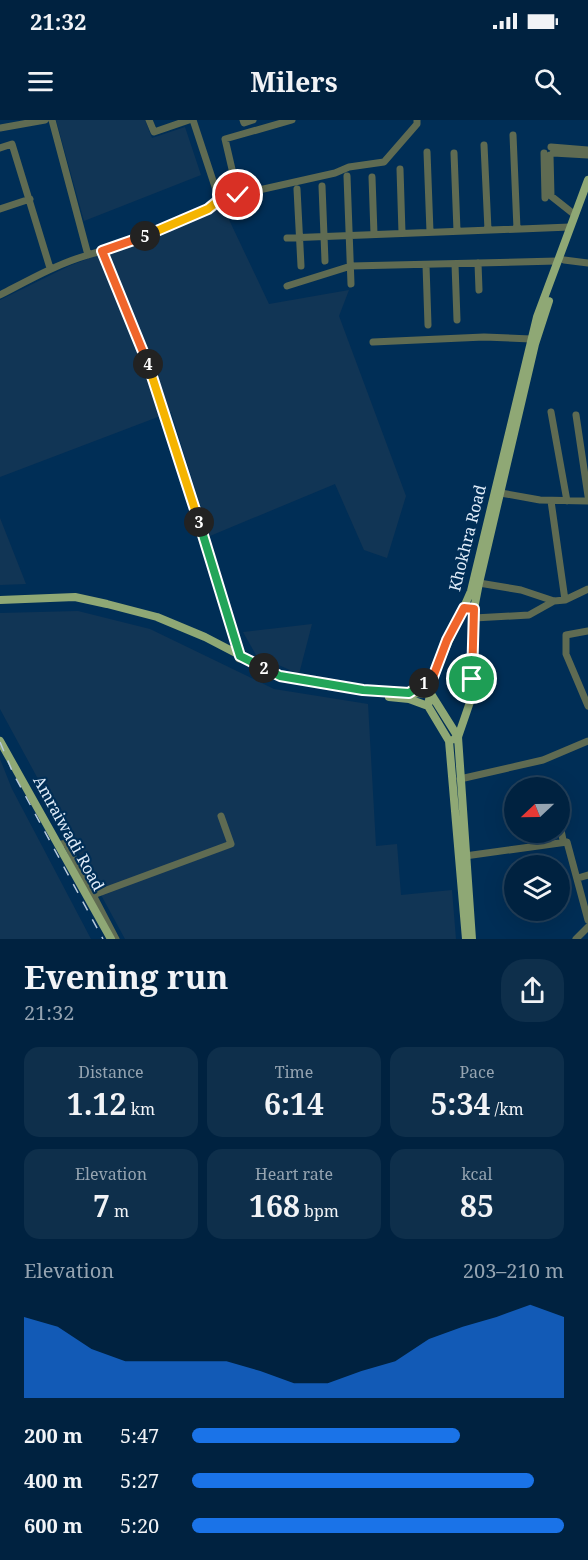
<!DOCTYPE html>
<html lang="en">
<head>
<meta charset="utf-8">
<style>
  :root { --surface:#002240; --page:#0e2f4b; --text:#f1f3f6; --muted:#95a4b1; --line:#223f59; --accent:#1a73e8 }
  body { margin:0; font-family:"Noto Serif",serif; background:var(--page); color:var(--text); height:100vh; display:flex; flex-direction:column; font-size:22px; white-space:nowrap }
  * { box-sizing:border-box; margin:0 }
  p { font-size:20px; color:var(--muted) }
  .icon { flex:none; width:33px; height:33px; fill:none; stroke:currentColor; stroke-width:2; stroke-linecap:round; stroke-linejoin:round }
  .map { position:relative; height:819px; overflow:hidden }
  .drawer { display:flex; flex-direction:column; background:var(--surface); flex:1 }
  .drawer>* { flex:none }
  .needle { width:39px; rotate:248deg }
  .fabs { position:absolute; left:504px; top:657px; display:grid; gap:12px }
  .fabs a { display:grid; place-items:center; width:66px; height:66px; border-radius:50%; background:var(--surface); box-shadow:0 6px 24px #0002,0 0 0 2px var(--line); font-size:30px }
  .pin { position:absolute; display:grid; place-items:center; width:51px; height:51px; color:#fff; margin:-26px; border:3px solid #fff; border-radius:50%; box-shadow:0 2px 6px #0007 }
  .km { position:absolute; width:30px; height:30px; margin:-15px; border-radius:50%; background:#222; color:#fff; font-size:16px; line-height:30px; text-align:center }
  .round { display:grid; place-items:center; flex:none; width:63px; height:63px; border-radius:24px; background:var(--page) }
  .overview { display:flex; align-items:center; justify-content:space-between; height:102px; padding:0 24px }
  h1 { font-size:33px; font-weight:700; line-height:45px }
  .stats { display:grid; grid-template-columns:repeat(3,1fr); gap:9px; height:102px; padding:6px 24px }
  .stats div { display:grid; align-content:center; border-radius:15px; background:var(--page); text-align:center }
  .stats b { font-size:30px; font-weight:700 }
  .stats small { font-size:16px; font-weight:400 }
  .stats p { font-size:16px }
  .chart { height:168px; padding:12px 24px }
  .chart p { display:flex; justify-content:space-between }
  .chart svg { width:100%; height:108px; margin-top:6px; fill:var(--accent); opacity:.7 }
  ul { padding:0 24px; list-style:none; font-size:20px }
  li { display:grid; grid-template-columns:96px 72px 1fr; align-items:center; height:45px }
  li i { height:15px; border-radius:8px; background:var(--accent) }
  .status { display:flex; justify-content:space-between; align-items:center; height:42px; padding:0 30px; background:var(--surface); direction:ltr }
  .status svg { height:16px; fill:currentColor }
  header { display:flex; justify-content:space-between; align-items:center; height:78px; padding:0 24px; background:var(--surface); font-size:27px; font-weight:700 }
  .map>svg:first-child { display:block }
</style>
</head>
<body>
<div class="status"><b>21:32</b><svg viewBox="0 0 49 12"><path d="M0 12V9h3v3zM5 12V6h3v6zM10 12V3h3v9zM15 12V0h3v12zM26 1h20v11H26zM47 4h2v5h-2z"/></svg></div>
<header><svg class="icon" aria-label="menu" viewBox="0 0 24 24"><path d="M4 6h16M4 12h16M4 18h16"/></svg>Milers<svg class="icon" aria-label="search" viewBox="0 0 24 24"><circle cx="10" cy="10" r="6"/><path d="M15 15l6 6"/></svg></header>
<div class="map">
<svg width="588" height="819" viewBox="0 0 588 819">
  <rect width="100%" height="100%" fill="#002e56"/>
  <path fill="#113555" d="M56,0h89l7,18 33,-11 16,48 -117,46z
    M223,87l46,97 80,-14 -10,26 67,180 -19,62 -23,-8 -29,-66 -125,52 -39,-124 -171,65v-177l69,-34z
    M0,398l26,66 -26,1z
    M78,491l72,18 124,60 94,15 8,142 21,-2 4,51 51,-5 4,49h-331l-125,-230v-96z
    M312,504l-13,50 -43,-19 -13,-23z
    M0,639l12,30 79,150h-91z"/>
  <g fill="none" stroke-linecap="round" stroke-linejoin="round">
    <path stroke="#5f6b52" stroke-width="7" d="M52,0l36,135
      M149,0l5,12 35,-12
      M193,0l26,79 116,-26 14,-6 35,-5 33,-38v-4
      M243,0l1,3 9,-3
      M0,8l45,-8
      M513,15l4,94
      M484,25l4,85
      M551,27l37,3
      M0,28l12,-4 38,124
      M427,32l3,80
      M454,33l3,78
      M544,33l1,45
      M553,33l35,2
      M550,35l1,41 24,19
      M400,49l2,64
      M347,56l4,108
      M372,57l2,57
      M322,66l3,75
      M297,69l4,77
      M238,75l-13,-56 67,-19
      M0,89l30,-10
      M287,118l283,-11
      M102,131l51,124 87,281 -1,3
      M564,140l24,3
      M478,143l1,27
      M455,144l2,56
      M426,145l2,60
      M287,166l64,-20 206,-5
      M0,175c29,-15 57,-31 88,-40 43,-13 95,-27 131,-56
      M373,222l111,-5 47,2
      M551,292l16,89
      M576,295l12,81
      M495,372l45,8 48,1
      M551,381l14,99 23,-11
      M479,463l42,7 33,11 11,-1
      M474,498l55,-3 25,-14
      M588,511l-22,4v19l22,52
      M460,659l83,-19 45,-19
      M560,705l3,15
      M58,725l8,-2 50,96
      M465,736l102,-14 21,78
      M578,758l10,-3
      M93,775l138,-51 -10,-28
      M576,819l12,-12"/>
    <path stroke="#8fa875" stroke-width="8" d="M0,480l75,-3 32,7 50,13 48,20 75,39 84,14 67,4 27,43 -4,2
      M410,572l23,-15
      M389,577l20,2 19,7
      M0,621l111,198
      M466,819l-17,-198 -21,-35 5,-29 38,-86 66,-274 51,-137
      M472,819l-14,-202 12,-35 4,-46v-47l5,-26 56,-239 14,-43"/>
    <path stroke="#b6c9db" stroke-width="1.5" stroke-dasharray="10 10" stroke-linecap="butt" d="M0,622l13,31 90,166"/>
  </g>
  <g fill="none" stroke-linecap="round" stroke-linejoin="round">
    <defs>
      <path id="split-1" d="M424,563l9,-6 14,-37 17,-32 10,1 -2,70"/>
      <path id="split-2" d="M264,548l16,8 83,14 46,3 15,-10"/>
      <path id="split-3" d="M199,402l41,134 24,12"/>
      <path id="split-4" d="M148,244l51,158"/>
      <path id="split-5" d="M145,116l-43,15 46,113"/>
      <path id="split-6" d="M145,116l63,-27 11,-9 19,-5"/>
    </defs>
    <use href="#split-1" stroke="#fff" stroke-width="12"/>
    <use href="#split-2" stroke="#fff" stroke-width="12"/>
    <use href="#split-3" stroke="#fff" stroke-width="12"/>
    <use href="#split-4" stroke="#fff" stroke-width="12"/>
    <use href="#split-5" stroke="#fff" stroke-width="12"/>
    <use href="#split-6" stroke="#fff" stroke-width="12"/>
    <use href="#split-1" stroke="#f0652b" stroke-width="8"/>
    <use href="#split-2" stroke="#22a559" stroke-width="8"/>
    <use href="#split-3" stroke="#22a559" stroke-width="8"/>
    <use href="#split-4" stroke="#f5b400" stroke-width="8"/>
    <use href="#split-5" stroke="#f0652b" stroke-width="8"/>
    <use href="#split-6" stroke="#f5b400" stroke-width="8"/>
  </g>
  <g text-anchor="middle" dominant-baseline="central" stroke-width="4.5" stroke-linejoin="round" paint-order="stroke">
    <g font-size="16" fill="#e1edfa" stroke="#002e56">
      <text transform="translate(467 418) rotate(-76)">Khokhra Road</text>
      <text transform="translate(69 713) rotate(61)">Amraiwadi Road</text>
    </g>
  </g>
</svg>
<div class="fabs">
<a><svg class="needle" viewBox="-14 -14 28 28"><path d="M0-13l5 13h-10z" fill="#e53935"/><path d="M0 13l5-13h-10z" fill="#95a4b1"/></svg></a>
<a><svg class="icon" aria-label="layers" viewBox="0 0 24 24"><path d="M12 4l9 5-9 5-9-5zM3 14l9 5 9-5"/></svg></a>
</div>
<div class="pin" style="left:472px;top:559px;background:#1e9e55"><svg class="icon" aria-label="arrive" viewBox="0 0 24 24"><path d="M6 21V4h12l-3 4 3 4H6"/></svg></div>
<div class="pin" style="left:238px;top:75px;background:#d93025"><svg class="icon" aria-label="check" viewBox="0 0 24 24"><path d="M5 12l5 5 9-10"/></svg></div>
<b class="km" style="left:424px;top:563px">1</b>
<b class="km" style="left:264px;top:548px">2</b>
<b class="km" style="left:199px;top:402px">3</b>
<b class="km" style="left:148px;top:244px">4</b>
<b class="km" style="left:145px;top:116px">5</b>
</div>
<section class="drawer">
<div class="overview"><div><h1>Evening run</h1><p>21:32</p></div><a class="round"><svg class="icon" aria-label="share" viewBox="0 0 24 24"><path d="M12 15V3M7 8l5-5 5 5M5 13v7h14v-7"/></svg></a></div>
<div class="stats">
<div><p>Distance</p><b>1.12<small> km</small></b></div>
<div><p>Time</p><b>6:14</b></div>
<div><p>Pace</p><b>5:34<small> /km</small></b></div>
</div>
<div class="stats">
<div><p>Elevation</p><b>7<small> m</small></b></div>
<div><p>Heart rate</p><b>168<small> bpm</small></b></div>
<div><p>kcal</p><b>85</b></div>
</div>
<div class="chart"><p><span>Elevation</span>203–210 m</p>
<svg viewBox="0 0 160 44" preserveAspectRatio="none"><path d="M0 44V11L10 15L20 24L30 29L40 29L50 29L60 29L70 33L80 38L90 38L100 33L110 29L120 20L130 15L140 11L150 6L160 11V44z"/></svg>
</div>
<ul>
<li><b>200 m</b>5:47<i style="width:72%"></i></li>
<li><b>400 m</b>5:27<i style="width:92%"></i></li>
<li><b>600 m</b>5:20<i style="width:100%"></i></li>
</ul>
</section>
</body>
</html>
